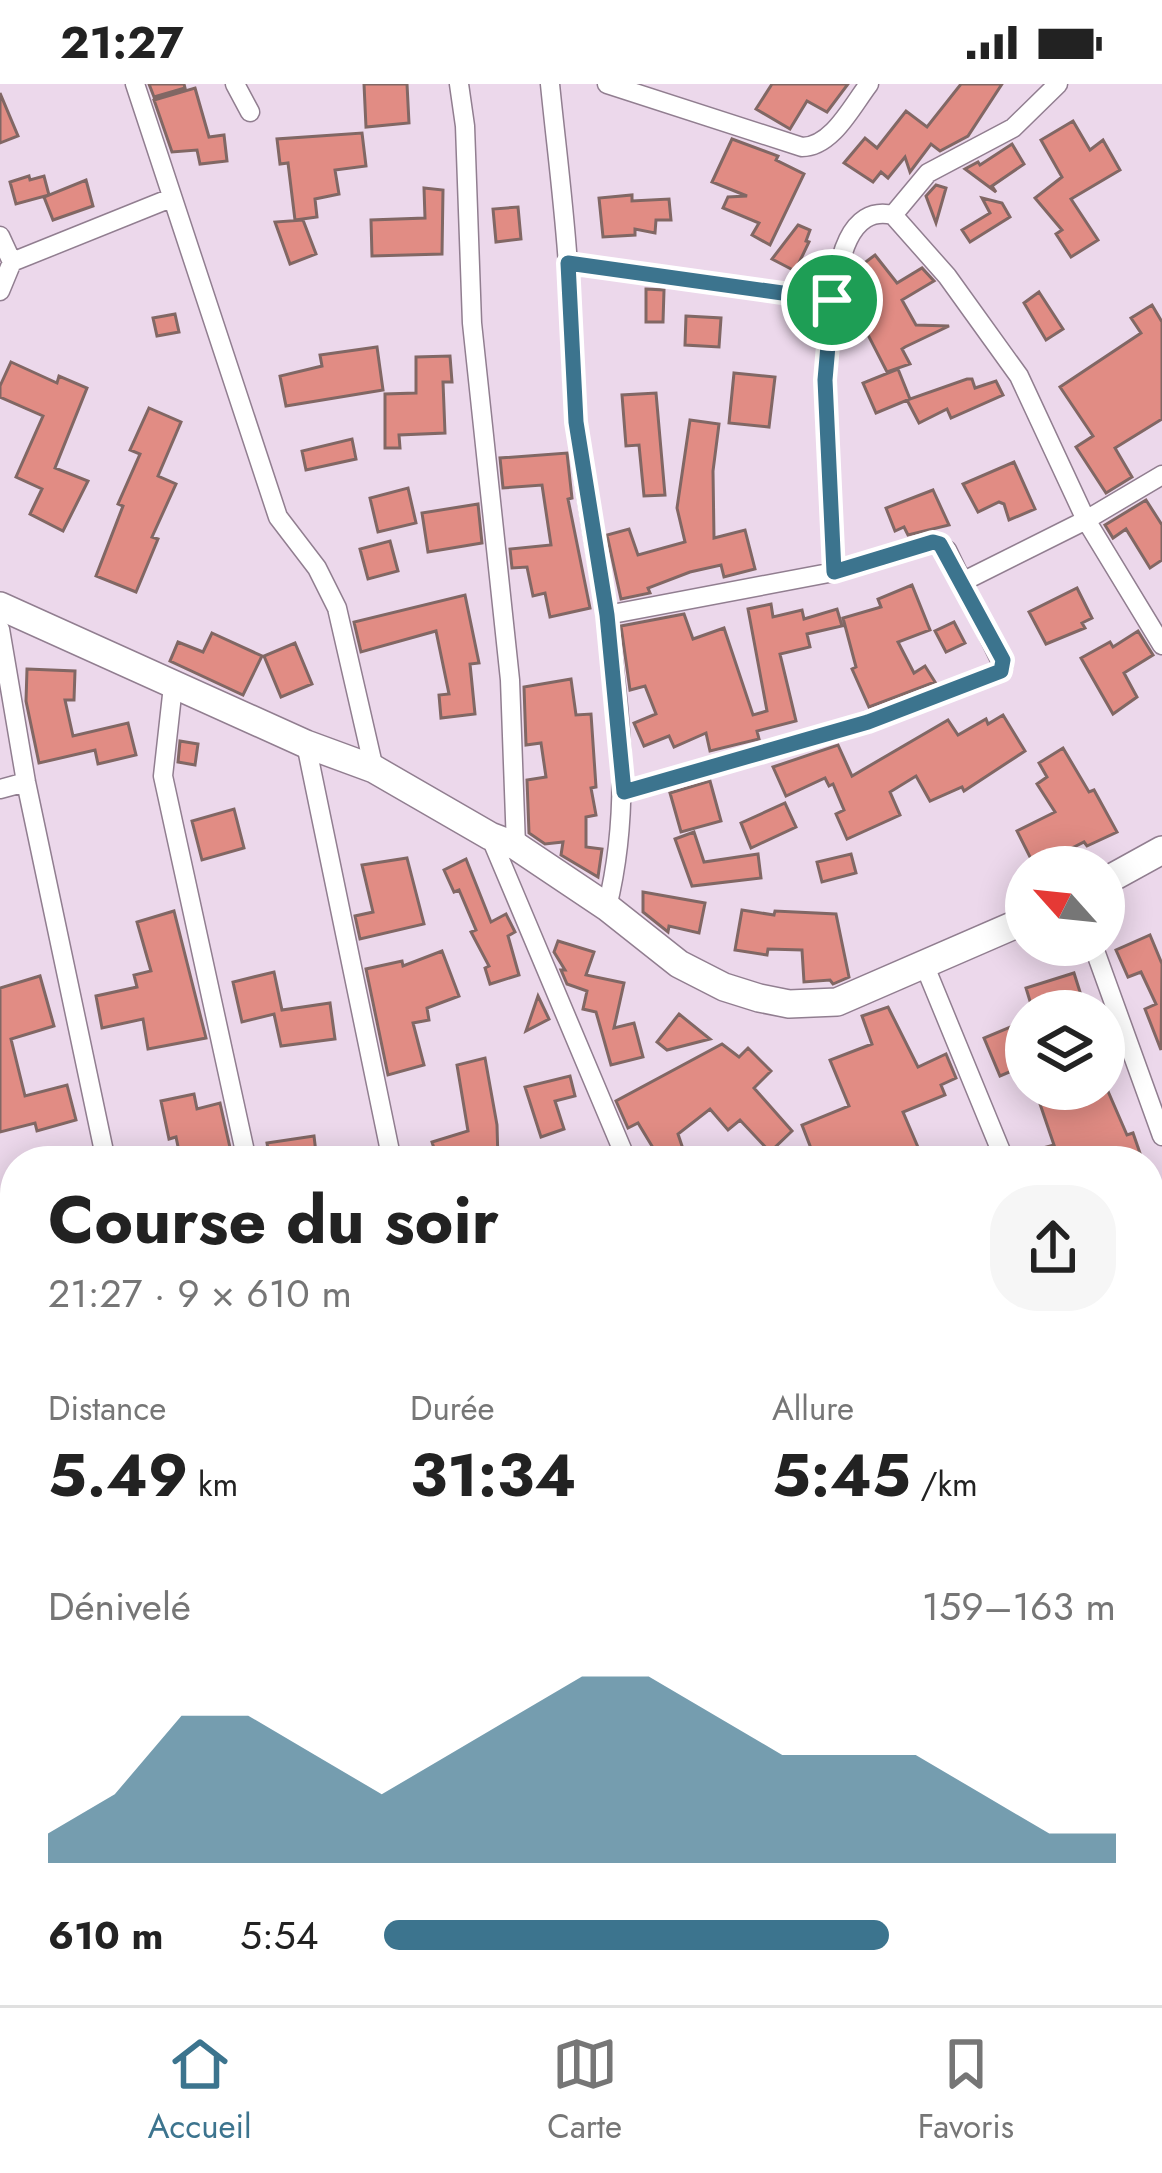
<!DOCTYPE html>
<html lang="fr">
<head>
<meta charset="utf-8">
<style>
  :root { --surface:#fff; --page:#f6f6f6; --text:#222; --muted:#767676; --line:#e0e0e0; --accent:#3c748e }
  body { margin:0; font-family:Jost,sans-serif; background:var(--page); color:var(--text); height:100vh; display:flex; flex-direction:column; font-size:45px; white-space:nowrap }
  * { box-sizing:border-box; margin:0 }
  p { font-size:39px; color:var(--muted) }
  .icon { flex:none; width:66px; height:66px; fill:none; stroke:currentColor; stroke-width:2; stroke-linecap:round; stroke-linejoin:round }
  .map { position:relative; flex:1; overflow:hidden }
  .panel { position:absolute; left:0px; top:1062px; width:1164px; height:861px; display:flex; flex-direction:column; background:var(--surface); border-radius:48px 48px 0 0; box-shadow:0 6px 30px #0003 }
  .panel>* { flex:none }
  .needle { width:78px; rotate:297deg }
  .tools { position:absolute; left:1005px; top:762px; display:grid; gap:24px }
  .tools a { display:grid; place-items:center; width:120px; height:120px; border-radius:50%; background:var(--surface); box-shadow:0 6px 30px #0003; font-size:60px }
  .pin { position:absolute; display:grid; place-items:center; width:102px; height:102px; color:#fff; margin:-51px; border:6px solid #fff; border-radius:50%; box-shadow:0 3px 12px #0007 }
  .round { display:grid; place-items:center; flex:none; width:126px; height:126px; border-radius:48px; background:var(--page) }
  .overview { display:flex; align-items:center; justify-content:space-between; height:204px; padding:0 48px }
  h1 { font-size:66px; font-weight:700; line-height:90px }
  .figures { display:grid; grid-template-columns:repeat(3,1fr); gap:18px; height:204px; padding:12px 48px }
  .figures div { display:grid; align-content:center }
  .figures b { font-size:60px; font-weight:700 }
  .figures small { font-size:33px; font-weight:400 }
  .figures p { font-size:33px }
  .chart { height:336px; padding:24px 48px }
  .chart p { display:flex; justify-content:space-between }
  .chart svg { width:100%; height:216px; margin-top:12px; fill:var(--accent); opacity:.7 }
  ul { padding:0 48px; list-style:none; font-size:39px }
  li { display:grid; grid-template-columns:192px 144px 1fr; align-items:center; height:90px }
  li i { height:30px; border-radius:15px; background:var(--accent) }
  .status { display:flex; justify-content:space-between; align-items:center; height:84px; padding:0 60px; background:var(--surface); direction:ltr }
  .status svg { height:33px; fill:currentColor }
  .menu { display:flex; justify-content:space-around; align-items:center; height:168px; border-top:3px solid var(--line); background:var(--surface); font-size:33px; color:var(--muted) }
  .menu a { display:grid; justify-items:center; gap:6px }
  .menu .active { color:var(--accent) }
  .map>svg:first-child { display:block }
</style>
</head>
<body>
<div class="status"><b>21:27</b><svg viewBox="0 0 49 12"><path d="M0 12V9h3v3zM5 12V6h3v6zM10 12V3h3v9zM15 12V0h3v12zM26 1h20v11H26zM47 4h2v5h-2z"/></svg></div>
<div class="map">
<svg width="1162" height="1921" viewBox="0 0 1162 1921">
  <rect width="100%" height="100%" fill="#ecd8eb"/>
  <path fill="#e18c84" stroke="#816764" stroke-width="3" d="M149,0h35l1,4 -31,9z
    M364,0h43l2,39 -43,4z
    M772,0h76l-21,28 -20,-11 -17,28 -34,-20z
    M961,0h41l-34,52 -28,15 -9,-7 -21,28 -5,-15 -17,21 -7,-6 -8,10 -29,-19 21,-25 12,10 29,-37 21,16z
    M195,4l14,49 15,-2 3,26 -27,3 -3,-14 -25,2 -18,-52z
    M0,9l18,43 -18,7z
    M1073,37l17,29 13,-10 17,30 -49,29 27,41 -27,17 -15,-23 6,-4 -27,-32 27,-21 -21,-37z
    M362,49l4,33 -31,4 4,24 -24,5 2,18 -22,3 -7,-57 -8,1 -3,-25z
    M732,55l46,17 -2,4 28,14 -34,71 -18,-10 7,-12 -36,-15 5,-11 19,-1 -35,-14z
    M1012,60l12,20 -32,22 4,6 -31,-23 13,-7 2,3z
    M29,92l1,4 14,-4 5,19 -33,9 -6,-22z
    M86,96l7,26 -40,14 -9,-23z
    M936,101l10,3 -10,35 -10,-27z
    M424,104l19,2 -1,64 -70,2 -1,-36 54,-2z
    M632,111v6l37,-2 2,21h-15l-1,13 -20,-4v6l-32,2 -4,-39z
    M982,114l20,5 8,14 -40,25 -8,-12 28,-17z
    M518,123l3,32 -25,3 -3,-33z
    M303,136l13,34 -26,10 -15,-42z
    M798,141l12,5 -4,11 3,1 -14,29 -23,-12z
    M875,171l22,28 25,-15 12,13 -32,19 14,25 33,1 -44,21 -3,2 8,15 -23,8 -24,-47 -14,5 -4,-12 1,-16 20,-7 -16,-14 1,-8z
    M646,205l18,1 -1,32h-17z
    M1039,208l24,37 -17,11 -22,-37z
    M1152,221l10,17v97l-47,29 17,29 -26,16 -30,-46 17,-11 -33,-49 81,-54 -10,-15z
    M175,230l4,18 -22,4 -4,-18z
    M686,232l35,2 -2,29 -34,-2z
    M377,263l6,43 -97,16 -6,-30 42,-10 -2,-11z
    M450,272l2,26h-9l2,51 -46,2 1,13h-15v-54l31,-1v-36z
    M11,278l46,21 2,-7 28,12 -32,80 33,13 -25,50 -33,-17 12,-25 -26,-12 27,-61 -43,-19v-11z
    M898,285l12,30 -34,14 -13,-30z
    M734,289l41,4 -6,50 -40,-4z
    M967,295h5l3,9 21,-7 7,14 -52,23 -4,-9 -28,14 -12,-23z
    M656,309l9,102 -21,1 -5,-51 -13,1 -4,-51z
    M149,324l32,14 -23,54 18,8 -24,53 6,2 -22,53 -40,-16 27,-70 -5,-2 22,-50 -10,-4z
    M690,336l29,4 -6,47 1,67 31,-8 10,39 -31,8 -3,-12 -31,7 -42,16 2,5 -29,6 -14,-64 22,-6 9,26 47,-13 -8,-34z
    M352,355l4,20 -50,11 -4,-19z
    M567,369l5,45 -4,1 22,109 -40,9 -5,-24 -12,3 -6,-29 -15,1 -2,-19 41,-4 -9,-60 -39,3 -3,-30z
    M1014,378l21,47 -26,11 -5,-16 -5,-2 -21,10 -15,-28z
    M408,404l8,35 -38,9 -8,-34z
    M933,406l16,35 -41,10 -4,-8 -9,4 -9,-23z
    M1146,416l16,25v35l-12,8 -24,-39 -13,9 -8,-13z
    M478,420l4,39 -54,9 -6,-39z
    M390,457l8,30 -30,8 -8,-30z
    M912,501l18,45 -32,12 16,31 11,-7 10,16 -66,25 -17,-38 4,-2 -13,-49 38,-11 -3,-8z
    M1077,504l15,30 -10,5 3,5 -39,16 -17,-32z
    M465,511l14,68 -9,1 5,50 -34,4 -2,-23 10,-1 -13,-63 -75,21 -7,-30z
    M771,520l2,13 29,-7 2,9 33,-10 5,17 -35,8 3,13 -30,7 16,67 -39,10 2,8 -49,12 -4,-18 -32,14 -5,-11 -25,10 -10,-23 22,-9 -11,-28 -15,4 -9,-64 63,-12 9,25 31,-11 29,87 14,-4 -19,-102z
    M954,538l11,21 -19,9 -11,-21z
    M1138,547l15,24 -29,18 13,24 -24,17 -32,-56 29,-16 3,5z
    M212,549l50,23 -19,39 -73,-34 8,-19 25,10z
    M295,559l17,41 -31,13 -17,-41z
    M27,585l48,2 -1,29h-9l8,36 55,-13 8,32 -38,9 -3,-14 -56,13 -13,-62z
    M571,595l5,36 15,-1 5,73 -5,1 5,27 -10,2v30l16,2 -4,28 -37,-22 2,-13 -18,2 -16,-11 -2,-53 19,-3 -5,-34 -15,2 -2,-58z
    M1003,631l22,36 -61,40 -2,-4 -32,14 -14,-25 -26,16 10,23 -53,24 -11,-25 8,-4 -11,-26 -4,2 -4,-8 -39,18 -13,-29 65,-22 14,31 96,-56 10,15 28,-16 2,5z
    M180,657l18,3 -3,21 -17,-3z
    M1063,664l26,44 5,-2 23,42 -30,14 -3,-4 -49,25 -18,-36 38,-19 -18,-28 10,-7 -8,-14z
    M710,697l11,40 -40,11 -11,-39z
    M785,719l11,24 -45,21 -10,-25z
    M234,725l10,39 -42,12 -10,-39z
    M694,748l10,30 54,-8 3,24 -69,8 -17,-47z
    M851,770l5,19 -34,9 -5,-20z
    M407,774l17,66 -64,15 -5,-23 18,-4 -11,-47z
    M466,775l25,63 15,-8 9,18 -7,4 11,39 -29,9 -5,-16 4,-2 -18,-34 5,-2 -17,-40 -5,2 -10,-22z
    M643,808l62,11 -6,30 -30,-7 -1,6 -25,-20z
    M742,826l32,5 1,-4 61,3 13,63 -16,7 -3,-4 -26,2 -2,-32 -34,-1 -1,6 -32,-5z
    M174,827l32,127 -58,11 -5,-30 -41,9 -6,-32 41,-9 -3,-12 17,-4 -14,-49z
    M1150,851l12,29 -1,86 -16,-41 11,-5 -15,-32 -13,5 -12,-27z
    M558,857l36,11 -8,23 38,8 -10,45 20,-5 9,34 -32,8 -15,-53 -13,-3 4,-18 -20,-7 -6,-14h4l-11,-18z
    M442,867l17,45 -32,12 2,12 -16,3 11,42 -36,10 -22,-106 36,-8 1,5z
    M274,888l8,38 48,-7 5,36 -54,7 -7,-32 -32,8 -9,-40z
    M1074,889l12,38h-53l-7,-23z
    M40,892l14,50 -43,13 14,57 42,-11 9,35 -39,11 -2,-8 -35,9v-144z
    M538,912l11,23 -23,12z
    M888,923l30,60 28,-13 10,24 -15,7 4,10 -42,17 17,40 -21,9h-60l-4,-13 -21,8 -12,-31 47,-19 -19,-46 42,-16 -10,-28z
    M679,930l31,25 -43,11 -10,-8z
    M1020,939l6,14v28l-26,11 -16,-38z
    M722,960l17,13 9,-9 23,23 -17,17 38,43 -22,21 -30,-32 -12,10 -18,-21 -32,25 9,27h-26l-23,-38 -10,5 -12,-27z
    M485,974l12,67 1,36h-60l-6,-19 36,-11 -11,-66z
    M570,992l5,20 -20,5 9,28 -23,8 -16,-50z
    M1060,1005h47l20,46 6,-2 8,23 -15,5h-108l-1,-6 37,-10 -14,-41 23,-8z
    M194,1010l3,15 23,-6 11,49 -50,9 -5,-24 -7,2 -8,-38z
    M314,1052l3,25h-47l-3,-18z
    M15,1873v48h-10l-5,-45z"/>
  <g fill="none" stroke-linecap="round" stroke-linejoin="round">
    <defs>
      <path id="street" d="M135,0l143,433 39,51 20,40 37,161
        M235,0l15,28
        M459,0l6,42 7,197 38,357 6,166
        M550,0c6,60 14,121 18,181 3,52 3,104 8,155 18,160 71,327 31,487
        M607,0l195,63c30,0 50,-41 67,-63
        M893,131l35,-42 85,-45 45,-44
        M0,152l12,26
        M568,179l265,37 -8,80 9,192
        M0,207l12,-29 159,-64
        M833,216c5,-32 13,-96 60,-85l54,61 72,100 67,144 76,125
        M964,497l122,-61 76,-45
        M607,531l227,-43 99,-30 14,8 56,116 -2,5 -133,51 -244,70
        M0,545l26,153 80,379
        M173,602l-10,90 84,385
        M306,660l86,417
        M0,705l26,-7
        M490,752l137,325
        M1093,861l69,191
        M924,880l81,197
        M0,1189l7,25
        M1149,1296l13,-4
        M0,1369l15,-4
        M1149,1436l13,34
        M0,1515l15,-4
        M1149,1629l13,-5
        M0,1679l15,-4
        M1149,1815l13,33
        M0,1850l15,-4
        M219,1908l4,13
        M594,1908l4,13
        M953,1908l4,13
        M1051,1908l4,13
        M430,1921l51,-13"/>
      <path id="secondary" d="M0,522l306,138 68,25 116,67 26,10 91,61 72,57 45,23 35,11 30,6 48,-2 189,-82
        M1104,798l58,-32"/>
    </defs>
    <use href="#street" stroke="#917e90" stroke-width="21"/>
    <use href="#secondary" stroke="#917e90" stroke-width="30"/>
    <use href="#street" stroke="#fff" stroke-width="18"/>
    <use href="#secondary" stroke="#fff" stroke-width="27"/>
  </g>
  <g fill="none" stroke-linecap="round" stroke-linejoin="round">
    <defs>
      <path id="route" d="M568,179l264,37 -7,80 9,192 99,-30 7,2 63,116 -2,11 -133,51 -244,70 -17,-177 -31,-193z"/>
    </defs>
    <use href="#route" stroke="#fff" stroke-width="24"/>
    <use href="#route" stroke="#3c748e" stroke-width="15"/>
  </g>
</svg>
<div class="tools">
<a><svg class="needle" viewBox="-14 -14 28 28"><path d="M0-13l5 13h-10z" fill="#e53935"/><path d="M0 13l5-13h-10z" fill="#767676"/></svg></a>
<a><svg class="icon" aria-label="layers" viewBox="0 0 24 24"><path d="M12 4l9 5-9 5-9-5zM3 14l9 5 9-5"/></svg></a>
</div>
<div class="pin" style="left:832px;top:216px;background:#1e9e55"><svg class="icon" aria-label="arrive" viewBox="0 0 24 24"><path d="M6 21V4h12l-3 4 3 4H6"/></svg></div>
<section class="panel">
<div class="overview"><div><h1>Course du soir</h1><p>21:27 · 9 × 610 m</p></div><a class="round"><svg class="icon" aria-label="share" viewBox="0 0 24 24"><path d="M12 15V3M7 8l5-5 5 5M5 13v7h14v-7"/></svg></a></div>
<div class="figures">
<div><p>Distance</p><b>5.49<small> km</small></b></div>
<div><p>Durée</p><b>31:34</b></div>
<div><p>Allure</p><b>5:45<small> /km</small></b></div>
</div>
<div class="chart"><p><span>Dénivelé</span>159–163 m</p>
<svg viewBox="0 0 160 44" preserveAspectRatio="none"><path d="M0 44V38L10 30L20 14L30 14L40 22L50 30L60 22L70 14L80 6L90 6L100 14L110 22L120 22L130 22L140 30L150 38L160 38V44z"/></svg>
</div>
<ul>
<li><b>610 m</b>5:54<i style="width:69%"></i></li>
</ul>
</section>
</div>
<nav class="menu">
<a class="active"><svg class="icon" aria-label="home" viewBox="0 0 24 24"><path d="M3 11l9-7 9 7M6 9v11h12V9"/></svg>Accueil</a>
<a><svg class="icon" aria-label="map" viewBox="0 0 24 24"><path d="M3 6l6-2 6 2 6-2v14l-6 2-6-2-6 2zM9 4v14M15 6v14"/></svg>Carte</a>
<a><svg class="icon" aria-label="saved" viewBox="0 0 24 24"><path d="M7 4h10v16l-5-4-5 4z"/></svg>Favoris</a>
</nav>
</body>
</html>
